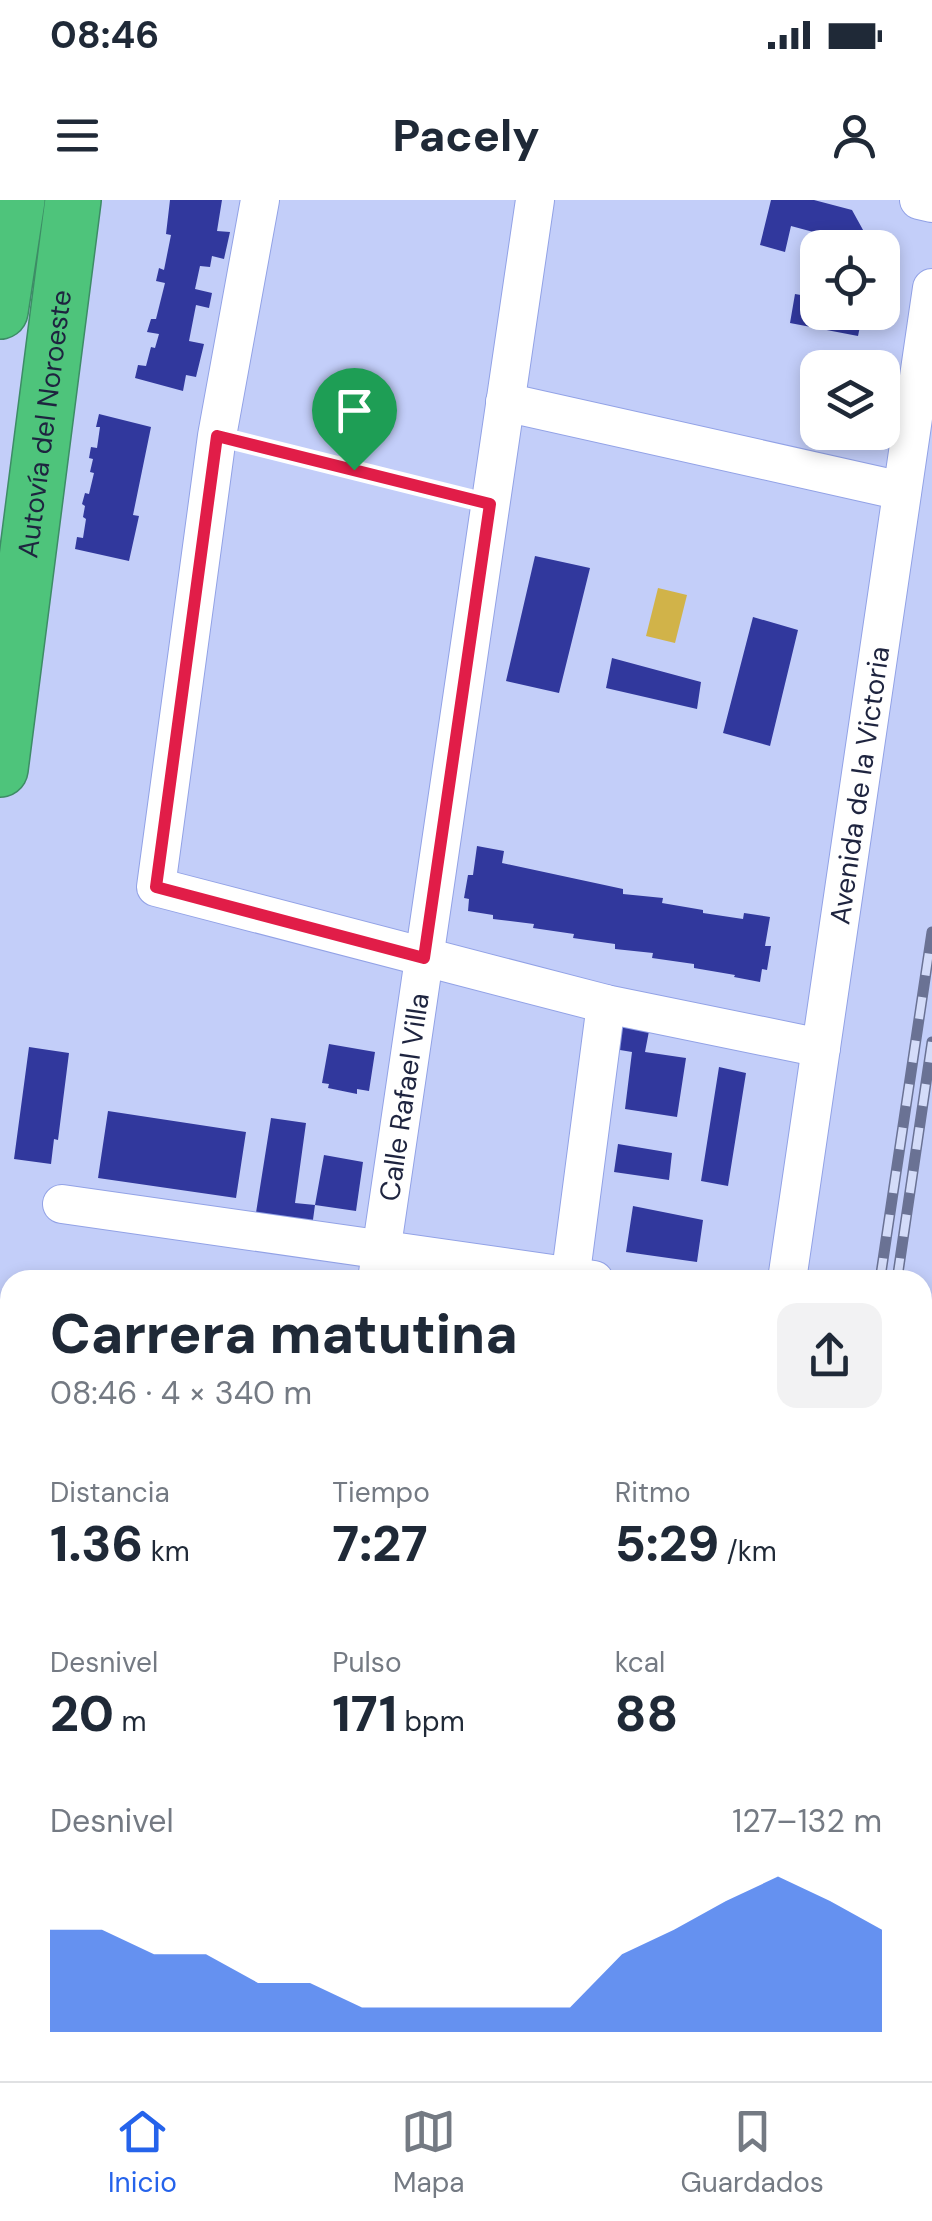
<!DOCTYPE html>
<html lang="es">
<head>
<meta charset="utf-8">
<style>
  :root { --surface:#fff; --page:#f2f2f3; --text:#1f2937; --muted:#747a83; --line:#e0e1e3; --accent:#2563eb }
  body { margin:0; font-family:"DM Sans",sans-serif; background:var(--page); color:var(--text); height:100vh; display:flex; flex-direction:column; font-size:38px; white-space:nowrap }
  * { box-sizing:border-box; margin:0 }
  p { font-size:32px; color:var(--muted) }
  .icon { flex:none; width:55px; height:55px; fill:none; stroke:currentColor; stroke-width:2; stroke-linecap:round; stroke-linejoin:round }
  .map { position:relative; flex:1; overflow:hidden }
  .side { position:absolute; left:0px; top:1070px; width:932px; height:812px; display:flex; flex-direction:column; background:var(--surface); border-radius:30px 30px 0 0; box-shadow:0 5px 15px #0003 }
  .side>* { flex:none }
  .buttons { position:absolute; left:800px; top:30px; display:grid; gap:20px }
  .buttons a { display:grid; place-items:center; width:100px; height:100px; border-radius:20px; background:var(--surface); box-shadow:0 5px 15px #0003; font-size:50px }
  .pin { position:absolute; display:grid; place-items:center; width:85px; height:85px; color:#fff; margin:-102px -42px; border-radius:50% 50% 50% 0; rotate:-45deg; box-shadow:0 0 10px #0007 }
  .pin .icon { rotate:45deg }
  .round { display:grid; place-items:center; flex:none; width:105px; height:105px; border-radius:20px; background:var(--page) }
  .headline { display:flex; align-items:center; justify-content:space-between; height:170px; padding:0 50px }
  h1 { font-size:55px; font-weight:800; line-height:75px }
  .metrics { display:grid; grid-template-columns:repeat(3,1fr); gap:15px; height:170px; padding:10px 50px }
  .metrics div { display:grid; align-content:center }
  .metrics b { font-size:50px; font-weight:800 }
  .metrics small { font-size:28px; font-weight:400 }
  .metrics p { font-size:28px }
  .chart { height:280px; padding:20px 50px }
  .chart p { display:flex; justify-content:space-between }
  .chart svg { width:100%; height:180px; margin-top:10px; fill:var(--accent); opacity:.7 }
  .status { display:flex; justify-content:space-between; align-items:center; height:70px; padding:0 50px; background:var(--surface); direction:ltr }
  .status svg { height:28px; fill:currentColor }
  header { display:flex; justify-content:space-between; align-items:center; height:130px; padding:0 50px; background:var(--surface); font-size:45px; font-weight:800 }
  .tabs { display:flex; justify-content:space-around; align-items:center; height:140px; border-top:2px solid var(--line); background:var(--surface); font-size:28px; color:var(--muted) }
  .tabs a { display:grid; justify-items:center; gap:5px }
  .tabs .current { color:var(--accent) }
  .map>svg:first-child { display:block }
</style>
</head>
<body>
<div class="status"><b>08:46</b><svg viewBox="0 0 49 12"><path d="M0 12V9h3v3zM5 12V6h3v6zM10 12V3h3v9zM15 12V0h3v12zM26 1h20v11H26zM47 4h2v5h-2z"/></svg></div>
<header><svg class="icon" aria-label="menu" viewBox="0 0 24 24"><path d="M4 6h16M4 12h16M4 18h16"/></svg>Pacely<svg class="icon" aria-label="person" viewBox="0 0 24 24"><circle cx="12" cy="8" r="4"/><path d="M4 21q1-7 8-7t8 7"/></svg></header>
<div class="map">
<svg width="932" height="1881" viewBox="0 0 932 1881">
  <rect width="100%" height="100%" fill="#c3cef9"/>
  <path fill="#dc6047" d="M932,1333v548h-52v-8l42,-1v-479z"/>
  <path fill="#d1b349" d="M658,388l29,7 -12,48 -29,-7z"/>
  <path fill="#31389d" d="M170,0h52l-5,31 13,1 -6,27 -12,-3 -2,11 -10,-1 -5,23 17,4 -3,15 -13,-3 -7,36 15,3 -8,33 -10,-2 -3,16 -48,-13 3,-13 8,1 5,-19 4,1 4,-14 -12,-2 4,-13h5l9,-36 -9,-2 3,-13 5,2 7,-35 -5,-1z
    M771,0h43l38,10 21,38h-37l-4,-11 -41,-11 -6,26 -25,-7z
    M795,94l23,4v14h45l-5,24 -68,-13z
    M99,214l52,13 -18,88 6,1 -10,45 -54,-12 2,-12 6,1 3,-19 -3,-2 2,-11 -3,-2 3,-11 4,1 5,-21 -4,-1 3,-13 -4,-1 2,-11 6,1 3,-21h-4z
    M535,356l55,12 -31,125 -53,-12z
    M753,417l45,13 -28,116 -47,-13z
    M612,458l89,24 -4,27 -91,-21z
    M477,646l27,5 -2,12 121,26v5l40,4 -1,5 41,7v3l40,6 1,-6 26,4 -5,29h6l-4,24 -5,-1 -2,13 -26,-5 1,-2 -41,-7v-4l-42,-6 1,-5 -38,-4v-5l-42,-6 1,-4 -41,-6 1,-4 -41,-5v-4l-25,-4 1,-12 -5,-1 4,-23h5z
    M618,822l31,9 -4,21 41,6 -9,59 -52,-8 7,-57 -18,-3z
    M329,844l46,8 -6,39 -12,-2v5l-29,-6 1,-4 -7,-1z
    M29,847l40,6 -11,87 -4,-1 -3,25 -37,-5z
    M719,867l27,6 -18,113 -27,-5z
    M108,911l138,21 -10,66 -138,-20z
    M271,918l35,5 -11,80 20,2 9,-50 39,7 -7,49 -41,-6 -3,22 -57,-8z
    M618,944l54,9 -3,27 -55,-8z
    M633,1006l70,14 -6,42 -71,-10z
    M922,1823l10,1v46h-10z
    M19,1872l17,2 -1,7h-35v-8l18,3z
    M367,1872h43l-1,9h-43z
    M504,1872h78l-2,9h-77z
    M897,1872h22l-1,9h-22z"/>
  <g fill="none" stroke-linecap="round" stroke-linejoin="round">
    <defs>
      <g id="minor">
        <path d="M260,0l-43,236 -61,451 450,117 215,44"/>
        <path d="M919,0l13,3"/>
        <path d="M505,202l397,89"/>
        <path d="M62,1004l532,76"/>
        <path id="s1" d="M377,1080l158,-1080"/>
        <path d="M570,1080l36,-276"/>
        <path id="s2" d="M787,1080l145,-992"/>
        <path d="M259,1881l1,-9"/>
        <path d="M450,1881l1,-9"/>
        <path d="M669,1881l1,-9"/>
        <path d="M714,1881l2,-9"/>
      </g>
      <g id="highway">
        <path d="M0,111l17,-111"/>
        <path id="s3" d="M0,569l73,-569"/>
      </g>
    </defs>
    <use href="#minor" stroke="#92a2e6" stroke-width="40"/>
    <use href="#highway" stroke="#3d8c66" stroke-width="58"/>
    <path stroke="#909ac0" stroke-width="5" stroke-dasharray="8 5" stroke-linecap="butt" d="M249,244l213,53
      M922,1329l10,-71
      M855,1881v-9"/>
    <use href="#minor" stroke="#fff" stroke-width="38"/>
    <use href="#highway" stroke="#4ec47b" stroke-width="55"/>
    <defs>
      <path id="rail" d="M880,1080l52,-348
        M897,1080l35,-238
        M778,1881l1,-9
        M795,1881v-9"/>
    </defs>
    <use href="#rail" stroke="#6a7294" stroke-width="11"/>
    <use href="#rail" stroke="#d4dcf9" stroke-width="8" stroke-dasharray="22" stroke-linecap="butt"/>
  </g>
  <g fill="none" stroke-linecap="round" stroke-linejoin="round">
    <defs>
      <path id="route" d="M217,236l273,68 -66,454 -268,-71z"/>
    </defs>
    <use href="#route" stroke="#fff" stroke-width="20"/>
    <use href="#route" stroke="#e11d48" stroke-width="12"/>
  </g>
  <g text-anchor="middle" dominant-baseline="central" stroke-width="10" stroke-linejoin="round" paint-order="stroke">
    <g font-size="28" fill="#1e243f" stroke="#d4dcf9">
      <text stroke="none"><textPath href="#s3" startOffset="348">Autovía del Noroeste</textPath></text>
      <text stroke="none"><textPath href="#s2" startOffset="500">Avenida de la Victoria</textPath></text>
      <text stroke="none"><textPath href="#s1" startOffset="185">Calle Rafael Villa</textPath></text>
    </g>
  </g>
</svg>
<div class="buttons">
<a><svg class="icon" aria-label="locate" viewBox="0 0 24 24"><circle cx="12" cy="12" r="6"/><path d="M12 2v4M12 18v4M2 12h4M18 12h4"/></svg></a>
<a><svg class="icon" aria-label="layers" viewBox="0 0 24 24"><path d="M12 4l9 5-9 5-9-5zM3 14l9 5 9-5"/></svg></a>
</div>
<div class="pin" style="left:354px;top:270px;background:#1e9e55"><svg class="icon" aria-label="arrive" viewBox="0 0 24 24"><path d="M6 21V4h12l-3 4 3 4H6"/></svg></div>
<section class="side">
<div class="headline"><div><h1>Carrera matutina</h1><p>08:46 · 4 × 340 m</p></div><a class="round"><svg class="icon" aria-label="share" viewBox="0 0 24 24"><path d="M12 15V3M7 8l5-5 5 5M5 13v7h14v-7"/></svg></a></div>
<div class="metrics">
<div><p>Distancia</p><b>1.36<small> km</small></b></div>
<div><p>Tiempo</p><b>7:27</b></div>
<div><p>Ritmo</p><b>5:29<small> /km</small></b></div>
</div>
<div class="metrics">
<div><p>Desnivel</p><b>20<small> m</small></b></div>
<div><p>Pulso</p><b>171<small> bpm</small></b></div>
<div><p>kcal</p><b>88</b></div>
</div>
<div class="chart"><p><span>Desnivel</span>127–132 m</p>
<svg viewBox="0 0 160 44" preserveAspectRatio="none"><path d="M0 44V19L10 19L20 25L30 25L40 32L50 32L60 38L70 38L80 38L90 38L100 38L110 25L120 19L130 12L140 6L150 12L160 19V44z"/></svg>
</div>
</section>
</div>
<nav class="tabs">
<a class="current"><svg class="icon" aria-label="home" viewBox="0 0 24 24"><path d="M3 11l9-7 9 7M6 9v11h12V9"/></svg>Inicio</a>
<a><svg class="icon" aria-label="map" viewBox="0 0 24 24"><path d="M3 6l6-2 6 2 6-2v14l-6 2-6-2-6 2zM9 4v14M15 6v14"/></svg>Mapa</a>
<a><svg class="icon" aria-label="saved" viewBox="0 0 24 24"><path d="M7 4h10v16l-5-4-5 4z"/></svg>Guardados</a>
</nav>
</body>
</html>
